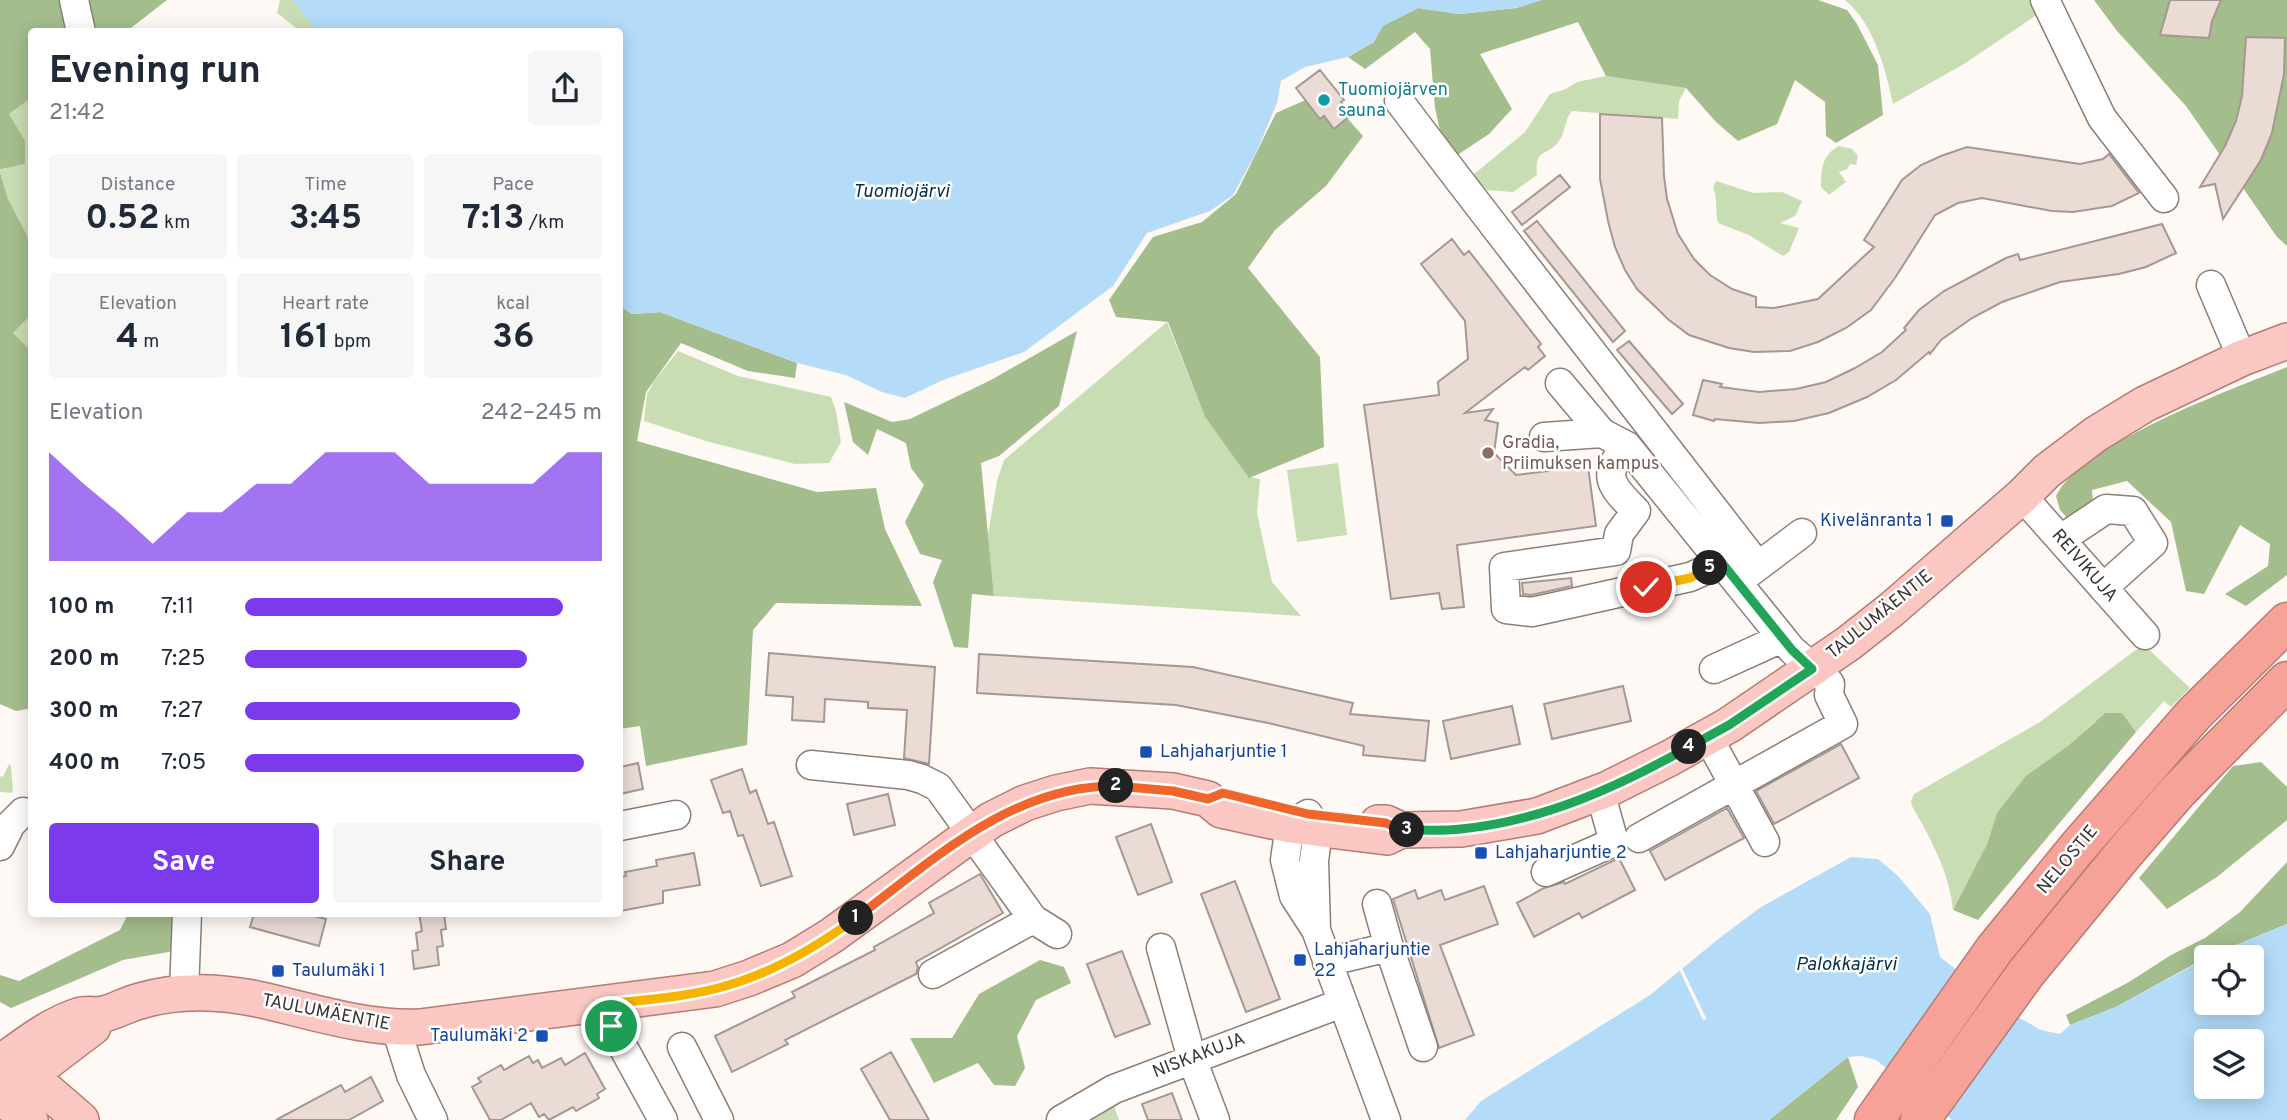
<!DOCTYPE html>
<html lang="en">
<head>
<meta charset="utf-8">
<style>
  :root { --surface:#fff; --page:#f6f6f7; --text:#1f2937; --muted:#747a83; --accent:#7c3aed }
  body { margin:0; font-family:Overpass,sans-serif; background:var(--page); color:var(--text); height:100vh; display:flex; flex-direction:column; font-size:26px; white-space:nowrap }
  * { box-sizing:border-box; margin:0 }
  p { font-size:23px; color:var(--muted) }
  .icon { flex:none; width:38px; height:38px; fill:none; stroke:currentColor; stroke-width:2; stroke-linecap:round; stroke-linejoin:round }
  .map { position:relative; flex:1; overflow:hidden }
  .side { position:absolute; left:28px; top:28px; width:595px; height:889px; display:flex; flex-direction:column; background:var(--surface); border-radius:7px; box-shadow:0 4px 18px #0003 }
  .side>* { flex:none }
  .tools { position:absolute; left:2194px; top:945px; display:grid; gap:14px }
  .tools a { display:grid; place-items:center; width:70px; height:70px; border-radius:7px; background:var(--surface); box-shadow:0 4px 18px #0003; font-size:35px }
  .pin { position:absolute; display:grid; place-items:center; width:60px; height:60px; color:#fff; margin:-30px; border:4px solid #fff; border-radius:50%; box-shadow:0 2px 7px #0007 }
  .km { position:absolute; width:35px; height:35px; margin:-18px; border-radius:50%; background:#222; color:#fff; font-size:19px; line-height:35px; text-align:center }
  .round { display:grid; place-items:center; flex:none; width:74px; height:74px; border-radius:7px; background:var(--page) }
  .headline { display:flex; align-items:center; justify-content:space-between; height:119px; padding:0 21px }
  h1 { font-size:38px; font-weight:700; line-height:52px }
  .stats { display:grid; grid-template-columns:repeat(3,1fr); gap:10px; height:119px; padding:7px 21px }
  .stats div { display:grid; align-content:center; border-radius:7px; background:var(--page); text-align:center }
  .stats b { font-size:35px; font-weight:700 }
  .stats small { font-size:19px; font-weight:400 }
  .stats p { font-size:19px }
  .chart { height:196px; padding:14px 21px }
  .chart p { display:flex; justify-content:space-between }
  .chart svg { width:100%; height:126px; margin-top:7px; fill:var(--accent); opacity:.7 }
  .primary-button { display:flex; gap:14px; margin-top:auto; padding:14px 21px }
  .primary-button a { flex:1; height:80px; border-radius:7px; background:var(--accent); color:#fff; font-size:28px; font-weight:700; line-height:80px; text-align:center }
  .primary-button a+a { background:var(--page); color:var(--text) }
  ul { padding:0 21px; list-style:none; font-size:23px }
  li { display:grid; grid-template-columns:112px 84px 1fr; align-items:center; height:52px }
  li i { height:18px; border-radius:9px; background:var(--accent) }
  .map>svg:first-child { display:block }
</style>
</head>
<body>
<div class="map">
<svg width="2287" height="1120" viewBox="0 0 2287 1120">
  <rect width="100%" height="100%" fill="#fef9f5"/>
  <path fill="#c8ddb3" d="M280,0h57l-22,26 2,5h-17l-23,-18z
    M1845,0h184l9,14 -74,50 -71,40c-7,-34 -20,-82 -48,-104z
    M1606,76l80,12 -7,13 -1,18 -106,-8c-8,9 -6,20 -13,30 -11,16 -25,6 -22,34l-24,17 -26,-2 -14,-15 52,-43 25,-38 16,-5 11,-7z
    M31,98v145l-23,-44 -8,-27v-42l9,-16z
    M1839,146l13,3 6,7 -2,9 -6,-1 -3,5 -8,3 7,10 -17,13 -8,-8c0,-18 1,-32 18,-41z
    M1716,181l37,12 29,-1 20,9 -7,15 -15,7 19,5 -10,24 -6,4 -34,-21 -31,-12c-3,-12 0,-24 -5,-36z
    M31,315v37l-18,-19z
    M1167,322l38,95 44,60 11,2 -3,34 15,69 29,34 -307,-20 -6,-61 9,-54 7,-21z
    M678,351l60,25 93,21 5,14 5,31 -12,21 -34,1 -89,-23 -62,-20 3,-27 8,-14z
    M1338,463l9,72 -50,7 -10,-72z
    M2145,646l45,42 -19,19 -7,-6 -28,31 -14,-19 -27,8 -98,92 -10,31 -34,66c-4,-38 -22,-71 -41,-104l-1,-5 3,-7 126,-72 97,-73z
    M9,764l2,2 2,24 -1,3 -12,-1v-16l3,1z
    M1111,1098l8,22h-47z"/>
  <path fill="#a4bd8c" d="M0,0h167l-40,31 -95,1 -1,66 -22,16 16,27v23l-25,5z
    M1542,0h276l29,10 10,14 21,41 5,50 -47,28 -10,-7 -1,-34 -30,-22 -18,44 -39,17 -22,-19 -30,-34 -80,-12 -28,-54 -98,32 32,55 -23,25 -36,24 -11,-18 -7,-32 -5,-59 -15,-17 -50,37 -17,-12 26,-15 8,-16 36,-18 42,6 56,-6z
    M2094,0h193v246l-10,-9 -91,-131 -69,-75z
    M1324,92l39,44 -37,50 -51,44 -27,38 72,89 4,90 -75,31 -44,-61 -37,-95 -52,-5 -7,-17 44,-63 49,-15 34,-28 40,-81z
    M0,172l8,27 23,44v72l-18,18 19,19v356l-16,3 -16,-7z
    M620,306l12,8 28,-2 137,51 -2,15 -47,-7 -67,-28 -35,49 -9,49 180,51 59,-4 9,41 37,77 -146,-3 -23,27 -6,115 -101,21 -6,-40 -20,3z
    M1077,331l-18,75 -60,50 -18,7 13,133 -22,-2 -4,54 -14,-1 -21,-65 9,-22 -22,-6 -15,-32 19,-37 -13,-17 -5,-25 -29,-14 -9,26 -15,-13 -9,-40 48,20 18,-3 81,-39z
    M2287,367v208l-41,31 -21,-12 43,-28 2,-22 -30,-19 -36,69 -18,-3 -15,-69 -44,-41 -35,9 2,26 -24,5 -10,-11 -4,-14c27,-53 174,-106 231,-129z
    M2105,713h17l14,19 -158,188 -25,-10 34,-66 10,-31 29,-37 42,-30z
    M2261,762l26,25v33l-70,57 -50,32 -28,-31 94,-112z
    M2287,862v62l-80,33 -91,50 -46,18 -4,-10 63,-33 42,-27 34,-17 35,-26z
    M128,914h50l-4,37 -51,9 -112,48 -11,-6v-27l19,6 101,-51z
    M1040,960l24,7 7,16 -35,17 -19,36 8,32 -10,18 -21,-1 -16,-22 -44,20 -24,-45h42l27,-44z
    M1848,1057l10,30 -22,33h-67z"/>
  <path fill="#b4dcf9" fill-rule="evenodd" d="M293,0h1249l-26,8 -56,6 -42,-6 -35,18 -9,16 -26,15 -43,10 -24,14 -4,22 -21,50 -23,42 -23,16 -63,22 -34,53 -89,66 -81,28 -38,18 -23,-6 -36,-17 -49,-12 -137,-51 -28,2 -12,-8v-274l-303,-1z
    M1851,857l27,2 20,17 32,38 10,43 78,60 23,13 19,4 10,-9 46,-18 91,-49v45h45v-46h-44l79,-33v196h-335l-76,-60 -14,-4 -14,1 -79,63h-304l16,-19 169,-106 67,-55 44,-33zM2207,1041h45v46h-45z"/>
  <path fill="#fef9f5" d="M1681,966l25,52 1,1 -4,1 -24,-51z"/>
  <path fill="#eadbd5" stroke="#a69791" stroke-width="2" d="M2170,0h51l-9,21 -3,17 -49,-3z
    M2246,37l39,1 -1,36 -12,59 -11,27 -38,59 -8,-35 -15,3 25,-41 11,-25 6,-25z
    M1320,70l24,30 -3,2 10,13 -17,14 -10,-13 -4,3 -24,-31z
    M1600,114l62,4 2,58 3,23 11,35 16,25 16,16 22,14 24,8v10l18,1 44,-9 56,-52 -10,-7 38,-60 19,-15 20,-9 26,-9 113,17 23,-5 6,-5 30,39 -27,13 -39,6 -21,-1 -70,-13 -24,5 -23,12 -40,63 -24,32 -25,18 -28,14 -28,9 -36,1 -25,-4 -40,-13 -20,-15 -32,-31 -12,-19 -10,-23 -7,-26 -8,-42z
    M1560,175l10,12 -48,38 -10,-13z
    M1537,221l88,110 -12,11 -89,-111z
    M2162,224l14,29 -30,14 -27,7 -59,8 -58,20 -30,16 -31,22 -11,14 -1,-2 -33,28 -29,17 -38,16 -35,8 -35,2 -44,-4 -1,2 -21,-6 10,-35 19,4 -2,3 39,5 37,-3 30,-7 29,-14 27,-16 24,-22 -2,-2 15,-18 25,-19 62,-33 12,-4 2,6z
    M1452,239l12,16 5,-4 72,93 -3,3 7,9 -17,14 -3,-3 -60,46 28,-4 -8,11 13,3 -4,30 22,22 72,-9 8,60 -139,19 7,62 -22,2 -3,-16 -48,6 -27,-194 75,-10 -1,-13 30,-23 -3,-38 -44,-57z
    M1629,341l54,63 -11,10 -55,-64z
    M1571,578l1,8 -41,9 -8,-1 -1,-11z
    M769,653l166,14 -6,97 -25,-6 3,-48 -39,-2v-6l-43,-3 -1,23 -32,-2 1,-23 -27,-2z
    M979,654l214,13 160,36 -3,11 79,7 -4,40 -62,-6 1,-9 -96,-23 -92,-18 -199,-12z
    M1623,686l8,35 -79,18 -8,-35z
    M1512,706l8,38 -69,15 -8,-38z
    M1841,744l18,34 -85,46 -18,-33z
    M638,763l5,26 -23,5v-27z
    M742,769l8,24 6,-3 12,34 6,-2 18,54 -31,10 -18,-51 -5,1 -8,-25 -7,2 -12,-33z
    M888,794l7,31 -41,10 -7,-31z
    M1727,808l17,30 -79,42 -15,-29z
    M1151,824l21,58 -34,13 -22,-58z
    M694,853l6,32 -37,6v12l-43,8v-34l6,-1 -1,-4 32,-6 -1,-6z
    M1619,858l16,32 -53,28 -3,-5 -45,24 -17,-34 27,-15 20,-6 1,2z
    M980,874l23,39 -87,49 2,5 -2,7 -131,66 3,4 -56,28 -17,-36 80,-39 -3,-5 83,-42 -1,-3 60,-34 -5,-10z
    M1235,881l45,118 -34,13 -45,-118z
    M1484,886l14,38 -58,21 34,90 -35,13 -46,-149 22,-9 3,9 23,-9 4,10z
    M254,914h53l19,5 -7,27 -69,-19z
    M419,914h25l2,15 -5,1 2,16 -6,1 2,18 -25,4 -2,-18 6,-1 -2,-17 6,-2z
    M1122,951l28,73 -35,13 -28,-73z
    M891,1052l38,68h-39l-29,-51z
    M585,1053l20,36 -8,5 2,4 -23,13 -3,-4 -24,13 -5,-6 -5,3 -8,-14 -30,17h-11l-18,-33 9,-5 -3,-4 23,-13 3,5 25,-14 4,7 5,-3 4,8 19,-10 4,7z
    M371,1077l12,24 -34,19h-73l65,-35 4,7z
    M1172,1093l10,27h-34l-6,-16z"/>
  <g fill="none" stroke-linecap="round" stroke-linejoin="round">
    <defs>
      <path id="minor" d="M74,0l7,32
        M2045,0l57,118 62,80
        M1399,101c118,157 240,310 359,465
        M2211,285l31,73
        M1560,383l42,50 25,13 165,204 34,29 4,5 -1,11 14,29 -204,114
        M1544,437l58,-4
        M1627,446c-28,29 -15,41 9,65l-17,23 -3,17 -112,16 2,42 26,3 158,-35 32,-14
        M2022,496l123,139
        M2061,539l45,-30 27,2 20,32 -50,45
        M1745,576l57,-43
        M1714,669l68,-31
        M1708,737l57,105
        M811,765l97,10 14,4 16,8 95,132 24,15
        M620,826l56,-11
        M0,846l11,-22 12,-12
        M1546,872l68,-30 -14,-50
        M1377,904l12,43 34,100
        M1316,930l-2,-69 4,-32 -10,-15 -18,11 -5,35 9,36 22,34 70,190
        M1161,948l31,111 23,61
        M1327,962l62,-15
        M933,974l100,-55
        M184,992l3,-78
        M600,1005l63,115
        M396,1028l15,47 22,45
        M682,1047l37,73
        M1061,1120l53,-31 228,-86"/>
      <path id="major" d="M1378,823h8l15,7 60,-1 76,-13 71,-27 60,-30 61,-34 120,-82 43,-34 130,-113 25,-25 49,-37 49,-30 97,-46 45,-17
        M14,1062l67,58
        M0,1063c24,-17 50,-38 78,-47 8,-3 18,0 26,-2 12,-3 24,-10 36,-13 39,-12 81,-10 122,-1 52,12 103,29 158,27l295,-38 34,-11 43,-18 39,-24 160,-116 34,-17 31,-10 34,-7 83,5 35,8 13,11 69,15 97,12 14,-7
        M0,1096l30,24
        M1,1097l92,-70"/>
      <path id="highway" d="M1874,1120l120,-170 84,-103 116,-133 93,-92
        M1920,1120l106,-147 100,-122 52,-60 109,-110"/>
    </defs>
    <use href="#minor" stroke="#8b7f77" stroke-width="31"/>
    <use href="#major" stroke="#b47c75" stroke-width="38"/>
    <use href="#highway" stroke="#b47c75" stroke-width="41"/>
    <use href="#minor" stroke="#fff" stroke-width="28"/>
    <use href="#major" stroke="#fac7c2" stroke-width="35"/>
    <use href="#highway" stroke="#f6a299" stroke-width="38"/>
  </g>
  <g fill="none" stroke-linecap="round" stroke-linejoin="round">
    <defs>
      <path id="split-1" d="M611,1026l-11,-21c39,-5 80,-7 118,-17 51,-13 96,-39 138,-70"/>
      <path id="split-2" d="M856,918c78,-59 157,-133 260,-132"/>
      <path id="split-3" d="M1116,786l57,5 35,8 15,-6 85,21 78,9 15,7h6"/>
      <path id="split-4" d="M1407,830c18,0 37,1 54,-1 82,-8 157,-42 228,-82"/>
      <path id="split-5" d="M1689,747l40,-22 83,-56 -20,-19 -70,-87 -12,5"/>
      <path id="split-6" d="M1646,587l44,-9 20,-10"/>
    </defs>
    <use href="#split-1" stroke="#fff" stroke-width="14"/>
    <use href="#split-2" stroke="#fff" stroke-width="14"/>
    <use href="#split-3" stroke="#fff" stroke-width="14"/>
    <use href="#split-4" stroke="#fff" stroke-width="14"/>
    <use href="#split-5" stroke="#fff" stroke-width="14"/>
    <use href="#split-6" stroke="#fff" stroke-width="14"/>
    <use href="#split-1" stroke="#f5b400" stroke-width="9"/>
    <use href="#split-2" stroke="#f0652b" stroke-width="9"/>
    <use href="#split-3" stroke="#f0652b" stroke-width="9"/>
    <use href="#split-4" stroke="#22a559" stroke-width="9"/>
    <use href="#split-5" stroke="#22a559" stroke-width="9"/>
    <use href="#split-6" stroke="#f5b400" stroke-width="9"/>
  </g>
  <circle fill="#0f9aa8" stroke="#fff" stroke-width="2.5" cx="1324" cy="100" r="7"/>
  <circle fill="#8d6e63" stroke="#fff" stroke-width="2.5" cx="1488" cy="453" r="7"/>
  <g fill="#1a4fb4" stroke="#fff" stroke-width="2.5">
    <rect x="1940" y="514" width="14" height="14" rx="3.5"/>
    <rect x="1139" y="745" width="14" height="14" rx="3.5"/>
    <rect x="1474" y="846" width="14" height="14" rx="3.5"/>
    <rect x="1293" y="953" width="14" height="14" rx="3.5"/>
    <rect x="271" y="964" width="14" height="14" rx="3.5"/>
    <rect x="535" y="1029" width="14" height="14" rx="3.5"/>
  </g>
  <g text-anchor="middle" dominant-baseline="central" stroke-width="5" stroke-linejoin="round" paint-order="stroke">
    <g font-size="18" fill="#0d838f" stroke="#fff" text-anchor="start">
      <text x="1338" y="90">Tuomiojärven<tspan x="1338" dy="21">sauna</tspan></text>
    </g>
    <g font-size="18" fill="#785e54" stroke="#fff" text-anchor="start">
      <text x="1502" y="443">Gradia,<tspan x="1502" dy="21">Priimuksen kampus</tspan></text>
    </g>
    <g font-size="18" fill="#164399" stroke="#fff" text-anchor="start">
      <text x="1933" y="521" text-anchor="end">Kivelänranta 1</text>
      <text x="1160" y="752">Lahjaharjuntie 1</text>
      <text x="1495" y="853">Lahjaharjuntie 2</text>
      <text x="1314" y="950">Lahjaharjuntie<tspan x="1314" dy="21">22</tspan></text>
      <text x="292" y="971">Taulumäki 1</text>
      <text x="528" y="1036" text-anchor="end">Taulumäki 2</text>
    </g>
    <g font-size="18" fill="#393431" stroke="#fff">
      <text transform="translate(2084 566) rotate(49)">REIVIKUJA</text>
      <text transform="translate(1880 615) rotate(-39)">TAULUMÄENTIE</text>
      <text transform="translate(2068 860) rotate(-50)">NELOSTIE</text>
      <text transform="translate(326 1013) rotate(11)">TAULUMÄENTIE</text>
      <text transform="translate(1199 1056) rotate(-21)">NISKAKUJA</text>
    </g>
    <g font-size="19" font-style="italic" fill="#063048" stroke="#fff">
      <text x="901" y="192">Tuomiojärvi</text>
      <text x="1846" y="965">Palokkajärvi</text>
    </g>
  </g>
</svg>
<div class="tools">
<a><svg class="icon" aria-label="locate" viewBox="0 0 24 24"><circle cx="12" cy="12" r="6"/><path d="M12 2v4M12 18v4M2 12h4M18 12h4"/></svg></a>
<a><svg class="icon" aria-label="layers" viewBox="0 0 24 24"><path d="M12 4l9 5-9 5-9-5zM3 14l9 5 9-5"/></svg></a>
</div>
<div class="pin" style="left:611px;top:1026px;background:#1e9e55"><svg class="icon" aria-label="arrive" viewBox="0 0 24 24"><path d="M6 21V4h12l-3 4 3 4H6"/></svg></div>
<div class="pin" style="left:1646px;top:587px;background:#d93025"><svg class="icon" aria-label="check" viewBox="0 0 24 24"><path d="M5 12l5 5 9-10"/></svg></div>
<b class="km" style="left:856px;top:918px">1</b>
<b class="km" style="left:1116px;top:786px">2</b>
<b class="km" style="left:1407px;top:830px">3</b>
<b class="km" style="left:1689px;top:747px">4</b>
<b class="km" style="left:1710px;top:568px">5</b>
<section class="side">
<div class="headline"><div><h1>Evening run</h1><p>21:42</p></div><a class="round"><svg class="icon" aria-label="share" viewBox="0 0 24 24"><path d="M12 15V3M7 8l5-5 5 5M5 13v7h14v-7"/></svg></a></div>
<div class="stats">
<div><p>Distance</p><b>0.52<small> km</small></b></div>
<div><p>Time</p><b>3:45</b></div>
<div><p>Pace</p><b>7:13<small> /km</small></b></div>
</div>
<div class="stats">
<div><p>Elevation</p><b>4<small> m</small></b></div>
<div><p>Heart rate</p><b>161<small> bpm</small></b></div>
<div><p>kcal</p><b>36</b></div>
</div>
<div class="chart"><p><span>Elevation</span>242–245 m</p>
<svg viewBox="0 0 160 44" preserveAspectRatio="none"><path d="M0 44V6L10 17L20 27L30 38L40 27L50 27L60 17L70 17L80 6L90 6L100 6L110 17L120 17L130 17L140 17L150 6L160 6V44z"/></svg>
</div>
<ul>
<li><b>100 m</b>7:11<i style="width:89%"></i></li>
<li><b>200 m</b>7:25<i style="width:79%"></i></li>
<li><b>300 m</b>7:27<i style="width:77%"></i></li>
<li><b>400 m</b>7:05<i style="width:95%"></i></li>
</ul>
<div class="primary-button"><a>Save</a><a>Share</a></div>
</section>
</div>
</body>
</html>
